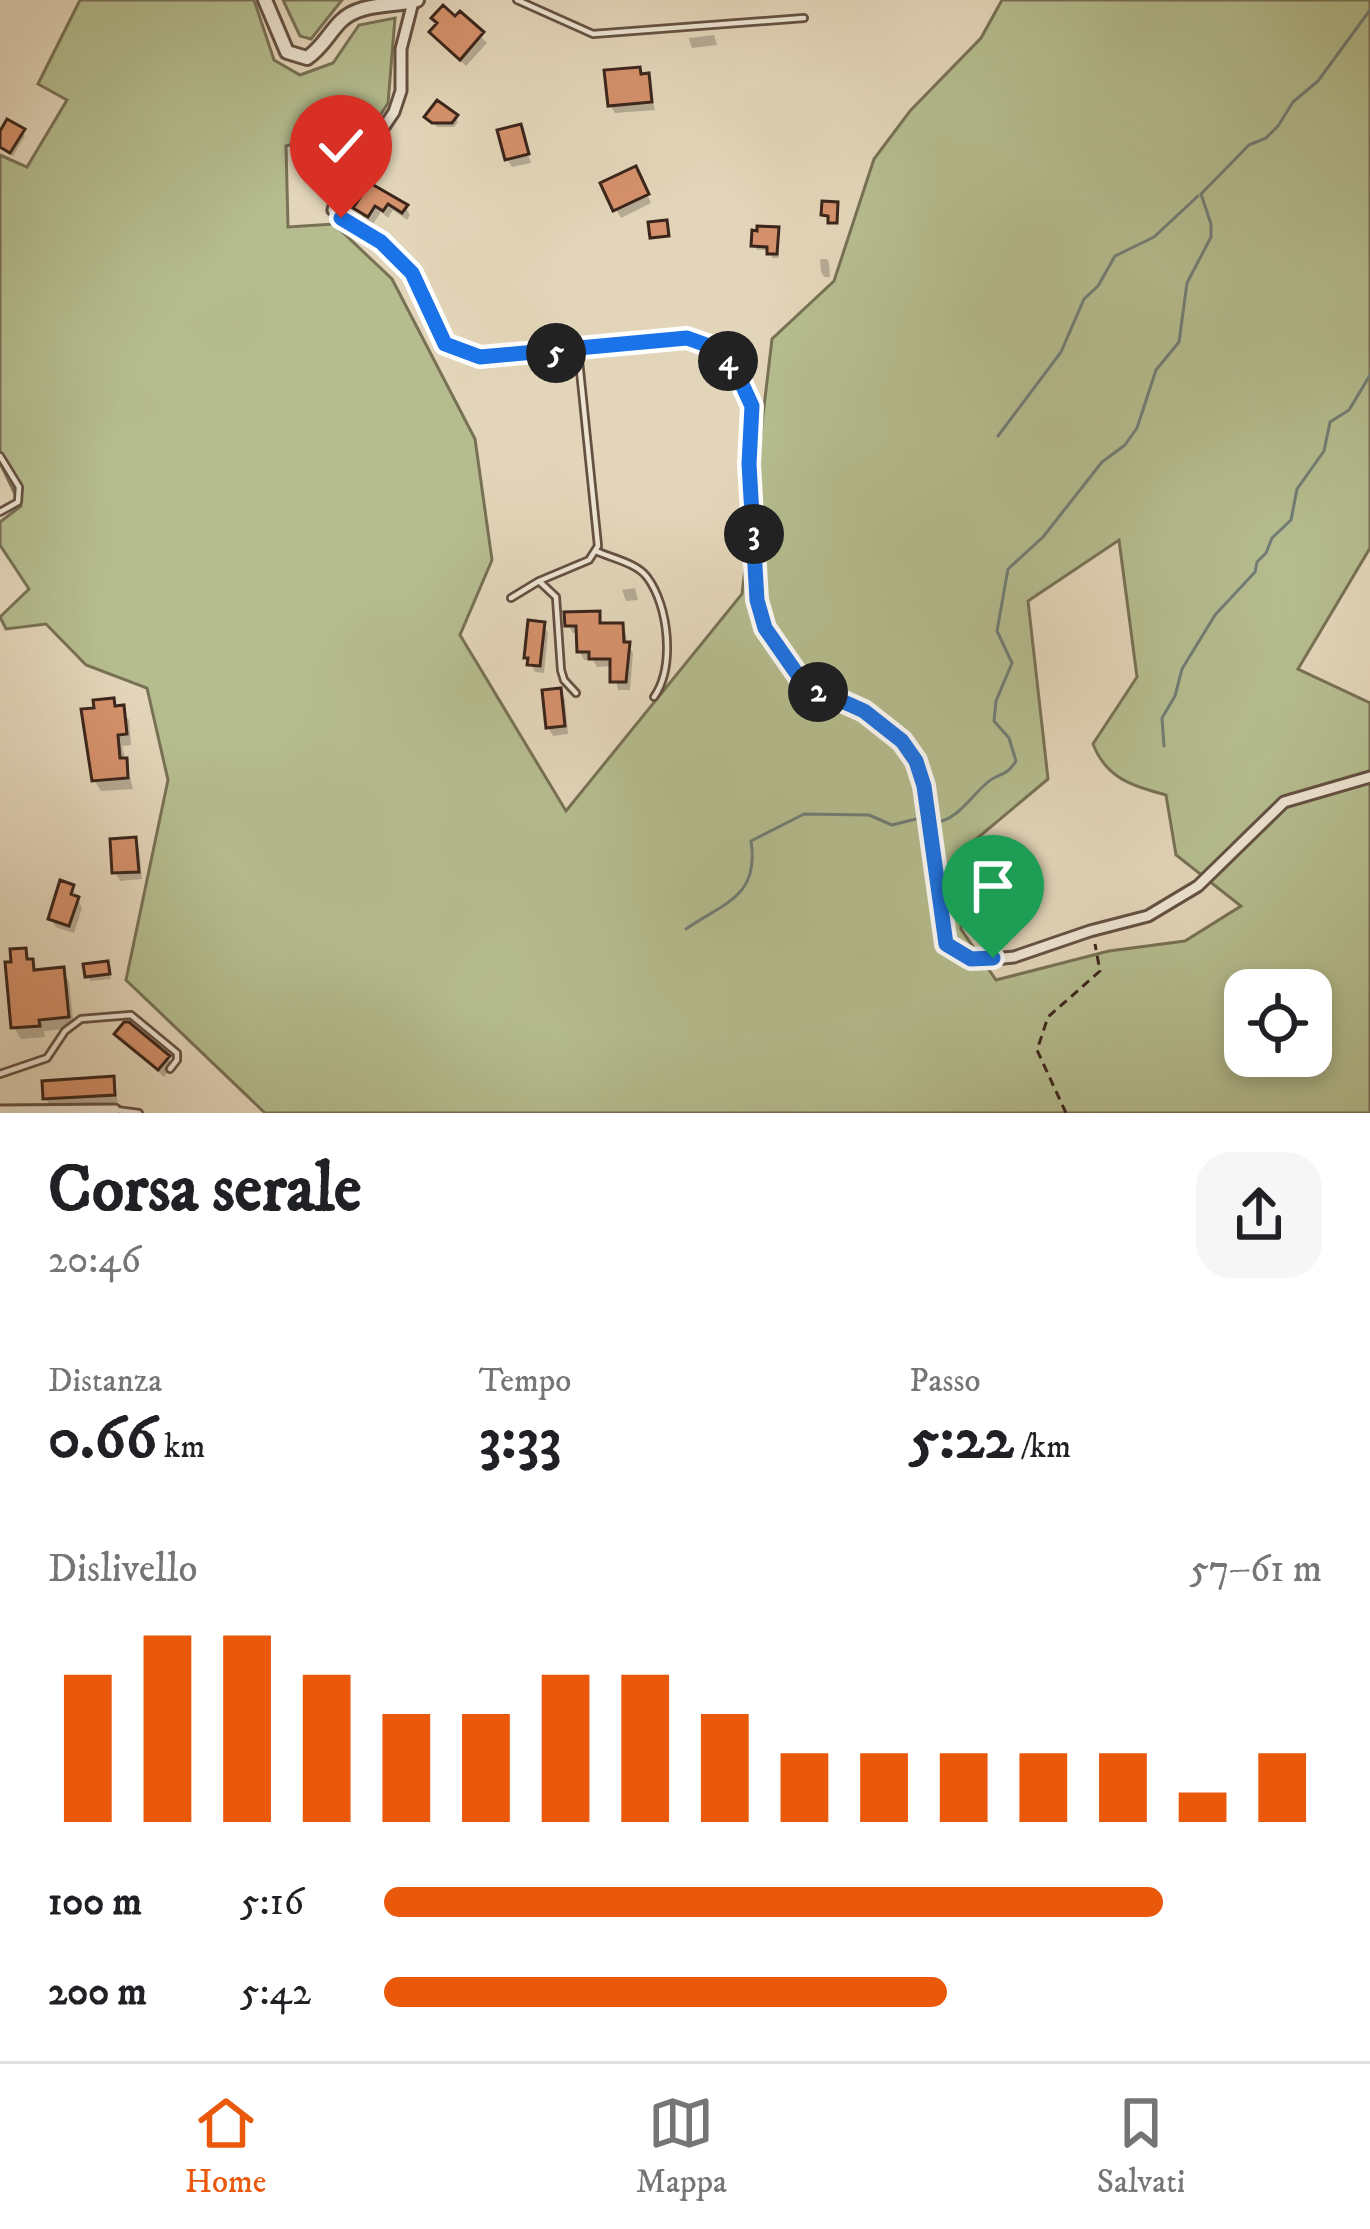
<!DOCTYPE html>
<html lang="it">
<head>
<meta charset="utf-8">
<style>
  :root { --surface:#fff; --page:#f6f6f6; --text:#202124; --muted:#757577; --line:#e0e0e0; --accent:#ea580c }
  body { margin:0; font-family:"IM FELL DW Pica",serif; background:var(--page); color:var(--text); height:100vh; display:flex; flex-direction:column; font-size:45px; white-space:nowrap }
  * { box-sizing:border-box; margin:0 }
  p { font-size:39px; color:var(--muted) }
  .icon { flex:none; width:66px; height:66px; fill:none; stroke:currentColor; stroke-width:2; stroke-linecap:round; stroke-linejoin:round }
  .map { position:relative; height:1113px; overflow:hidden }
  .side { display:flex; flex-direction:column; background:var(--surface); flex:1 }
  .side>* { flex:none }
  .buttons { position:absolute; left:1224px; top:969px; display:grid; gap:24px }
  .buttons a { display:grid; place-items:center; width:108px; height:108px; border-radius:24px; background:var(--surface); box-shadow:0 6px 18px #0003; font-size:60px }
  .pin { position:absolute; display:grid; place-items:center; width:102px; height:102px; color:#fff; margin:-123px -51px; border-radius:50% 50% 50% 0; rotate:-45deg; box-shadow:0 0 12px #0007 }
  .pin .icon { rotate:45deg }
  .km { position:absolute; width:60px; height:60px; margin:-30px; border-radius:50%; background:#222; color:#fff; font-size:33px; line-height:60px; text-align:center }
  .round { display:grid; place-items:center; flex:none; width:126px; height:126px; border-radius:36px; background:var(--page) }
  .summary { display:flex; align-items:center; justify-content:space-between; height:204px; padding:0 48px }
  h1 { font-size:66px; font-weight:700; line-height:90px }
  .figures { display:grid; grid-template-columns:repeat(3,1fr); gap:18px; height:204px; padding:12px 48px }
  .figures div { display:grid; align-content:center }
  .figures b { font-size:60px; font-weight:700 }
  .figures small { font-size:33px; font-weight:400 }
  .figures p { font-size:33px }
  .chart { height:336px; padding:24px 48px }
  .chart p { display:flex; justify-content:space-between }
  .chart svg { width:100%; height:216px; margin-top:12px; stroke:var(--accent); stroke-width:6 }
  ul { padding:0 48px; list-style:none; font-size:39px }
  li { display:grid; grid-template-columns:192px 144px 1fr; align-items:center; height:90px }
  li i { height:30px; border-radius:15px; background:var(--accent) }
  .tab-bar { display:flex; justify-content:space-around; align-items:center; height:168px; border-top:3px solid var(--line); background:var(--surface); font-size:33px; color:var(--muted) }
  .tab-bar a { display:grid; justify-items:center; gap:6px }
  .tab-bar .on { color:var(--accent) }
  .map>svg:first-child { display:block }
</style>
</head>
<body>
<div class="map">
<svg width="1370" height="1113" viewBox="0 0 1370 1113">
  <rect width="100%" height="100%" fill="#e3d5b9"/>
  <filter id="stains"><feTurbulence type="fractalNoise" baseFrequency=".00167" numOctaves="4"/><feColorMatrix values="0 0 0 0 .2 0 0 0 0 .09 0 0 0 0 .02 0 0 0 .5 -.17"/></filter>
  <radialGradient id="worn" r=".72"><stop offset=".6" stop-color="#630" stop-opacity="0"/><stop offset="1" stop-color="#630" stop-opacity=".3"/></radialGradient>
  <path fill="#b5bd8f" stroke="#787155" stroke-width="3" fill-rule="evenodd" d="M80,0h174l20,60 26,15 33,-12 26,-38 36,-7 -7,85 -44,69 -16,-36 -42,10 2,81 46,-3 58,55 83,160 17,121 -32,75 106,176 176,-217 30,-255 62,-58 40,-122 36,-48 71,-73 21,-38h368v548l-72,121 72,34v410h-1105l-139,-133 42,-200 -21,-92 -61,-23 -40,-41 -40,5 -6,-12 29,-28 -29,-44v-23l21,-16 -21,-43v-308l27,12 40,-67 -29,-16zM1119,540l18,137 -44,67c13,34 39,42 73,51l10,60 65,51 -56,35 -76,10 -113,29 -35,-51 1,-78 86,-72 -20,-178zM1245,990h66v66h-66z
    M283,0h59l-31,39 -11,-3z"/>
  <path fill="#0003" d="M460,15l27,28 -21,23 -34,-33z
    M714,35l3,10 -25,3 -2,-5 -1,-5z
    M647,77l8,33 -40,3 -5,-8z
    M455,117l3,5 -4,5h-17l-9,-9z
    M519,128l12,35 -19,4 -5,-8z
    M22,131l3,5 -12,20 -13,-7v-12z
    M640,178l11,25 -30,15 -5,-9z
    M371,187l35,20 4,8 -3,5 -14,-10 -5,8 -7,-6 -8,12 -11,-8 -5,-8z
    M777,230l2,28h-7l-2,-8h-13l-3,-5z
    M820,259h7l2,4 1,14h-6l-3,-5z
    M635,588l3,12 -12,1 -4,-11z
    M598,614l5,12h18l5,8 1,11 6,8 -3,37h-12l-5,-24 -16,1 -4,-7h-9l-4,-8 -1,-19h-6l-5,-8z
    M543,625l5,8 -4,40 -9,-1 -8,-15z
    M560,691l5,9 3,34 -15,2 -5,-9z
    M113,701l16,19 2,25 -9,1 11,43 -32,2 -7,-11z
    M135,841l4,8 3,30 -22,2 -5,-9z
    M72,887l10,21 -8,25 -18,-6 -5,-8z
    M24,951l13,22 26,-2 6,11 5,46 -30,3 1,6 -24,2 -7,-11z
    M107,964l4,15 -21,2 -2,-5z
    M118,1035l50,23 4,8 -8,11z
    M112,1079l6,23 -67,5 -5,-8z"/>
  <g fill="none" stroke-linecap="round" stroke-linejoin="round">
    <path stroke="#717d76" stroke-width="3" d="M998,436l63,-84 23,-53 14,-13 17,-30 39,-19 44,-41
      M1164,746l-2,-28 13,-22 7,-27 33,-54 40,-43 2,-10 9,-9 6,-15 19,-18 6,-31 27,-38 6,-29 19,-12 21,-35
      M935,822c24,0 43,-37 59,-44 12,-6 14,-5 22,-17l-7,-23 -15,-17 2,-20 16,-38 -15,-32 11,-62 35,-32 59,-75 23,-17 12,-17 19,-58 23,-28 8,-59 24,-46v-13l-10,-30 48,-49 17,-7 12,-12 15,-24 25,-21 52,-71
      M686,929c37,-26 74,-32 65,-88l53,-27 65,1 23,10 28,-7"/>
  </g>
  <path fill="#d5916b" stroke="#3b251b" stroke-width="3" d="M443,5l12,11 5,-5 24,21 -24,28 -31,-28 8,-9 -6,-5z
    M640,67l1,7 8,-1 3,29 -44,4 -4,-36z
    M437,100l21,15 -6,8h-20l-8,-6z
    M7,119l18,10 -15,24 -10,-6v-16z
    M521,124l8,30 -24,6 -8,-30z
    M636,166l13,28 -36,17 -13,-28z
    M370,183l38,22 -6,8 -14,-9 -5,7 -8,-5 -7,11 -15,-9z
    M822,201l16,1 -1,21h-9v-7l-7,-1z
    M667,220l2,16 -19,2 -2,-16z
    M757,226l22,1 -2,27h-10v-7l-16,-1 1,-16 5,1z
    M600,611v12h23l1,19h6l-4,40h-16v-23h-21v-7h-12l-1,-26h-11l-1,-14z
    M528,620l17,2 -5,44 -13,-1 1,-7h-4z
    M561,688l4,38 -19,2 -4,-38z
    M114,698l1,8 9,-1 3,29 -9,1 2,23h7l1,20 -36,3 -11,-72 13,-1 -1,-8z
    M136,837l3,35 -27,1 -2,-34z
    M60,880l14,5 -3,9 8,3 -10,29 -21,-7z
    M26,948l1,11h6l1,11 30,-3 5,50 -30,3 1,6 -29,2 -6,-66h6l-1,-13z
    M108,961l2,13 -25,3 -2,-13z
    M124,1022h5l41,34 -12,14 -44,-36z
    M114,1076l1,19 -72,4 -1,-18z"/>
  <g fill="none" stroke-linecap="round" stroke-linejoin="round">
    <defs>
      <path id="service" d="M517,0l76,34 211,-16
        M0,456l19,31 -1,15 -18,10
        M596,551c15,7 41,12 51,26 22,29 28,90 7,120
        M511,598l28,-17
        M576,693l-12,-13 -3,-10 -5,-73 -17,-16 50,-21 9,-14 -20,-195
        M0,1074l47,-16 18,-27 16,-12 50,-4 46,38v7l-7,9
        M116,1110l23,3"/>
      <path id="minor" d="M413,2l-12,47v42l-7,21 -58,86 -3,12 66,47 22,29 24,58 20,11 28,2 194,-19 28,10 19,19 18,40 -3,57 12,154 43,66 60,27 38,30 14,21 8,24 18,145 5,13 10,9 14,6h22l21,-2 76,-26 58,-15 50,-30 86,-84 86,-25
        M0,1111l115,-1"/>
      <path id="tertiary" d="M265,0l22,52 20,6c16,-11 21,-24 34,-37 19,-19 52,-14 76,-21"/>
    </defs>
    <use href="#service" stroke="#655142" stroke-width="10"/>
    <use href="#minor" stroke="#655142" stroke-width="15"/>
    <use href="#tertiary" stroke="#655142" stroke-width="18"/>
    <path stroke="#3b251b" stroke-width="3" stroke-dasharray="9 6" stroke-linecap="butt" d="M1066,1113l-29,-63 11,-33 52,-46 -5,-27"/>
    <use href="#service" stroke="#ede4d2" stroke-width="4.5"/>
    <use href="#minor" stroke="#ede4d2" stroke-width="9"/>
    <use href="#tertiary" stroke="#ede4d2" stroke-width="12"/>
  </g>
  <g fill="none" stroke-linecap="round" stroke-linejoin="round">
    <defs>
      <path id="route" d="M341,218l40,24 31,31 33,71 35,13 207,-19 28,10 19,19 18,39 -3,58 8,136 8,28 39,56 60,27 38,30 14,20 8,25 22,158 25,15 22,-1"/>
    </defs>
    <use href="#route" stroke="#fff" stroke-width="24"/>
    <use href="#route" stroke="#1a73e8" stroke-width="15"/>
  </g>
  <rect width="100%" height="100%" filter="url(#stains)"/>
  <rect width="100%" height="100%" fill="url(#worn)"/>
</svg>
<div class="buttons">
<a><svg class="icon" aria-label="locate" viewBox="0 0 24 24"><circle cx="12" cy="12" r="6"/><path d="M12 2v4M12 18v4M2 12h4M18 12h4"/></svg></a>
</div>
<div class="pin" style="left:993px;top:958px;background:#1e9e55"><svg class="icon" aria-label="arrive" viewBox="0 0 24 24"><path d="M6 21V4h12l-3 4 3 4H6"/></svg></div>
<div class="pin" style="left:341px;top:218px;background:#d93025"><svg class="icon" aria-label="check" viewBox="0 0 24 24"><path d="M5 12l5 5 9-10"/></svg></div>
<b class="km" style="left:818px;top:692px">2</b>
<b class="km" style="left:754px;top:534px">3</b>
<b class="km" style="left:728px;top:361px">4</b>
<b class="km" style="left:556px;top:353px">5</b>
</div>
<section class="side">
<div class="summary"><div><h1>Corsa serale</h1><p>20:46</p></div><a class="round"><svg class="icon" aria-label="share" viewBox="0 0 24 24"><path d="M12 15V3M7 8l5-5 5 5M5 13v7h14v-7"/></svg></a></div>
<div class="figures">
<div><p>Distanza</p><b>0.66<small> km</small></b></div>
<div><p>Tempo</p><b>3:33</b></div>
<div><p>Passo</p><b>5:22<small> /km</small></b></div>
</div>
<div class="chart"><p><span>Dislivello</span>57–61 m</p>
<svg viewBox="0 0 160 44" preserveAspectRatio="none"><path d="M5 44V14M15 44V6M25 44V6M35 44V14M45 44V22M55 44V22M65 44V14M75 44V14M85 44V22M95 44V30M105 44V30M115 44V30M125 44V30M135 44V30M145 44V38M155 44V30"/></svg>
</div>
<ul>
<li><b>100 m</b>5:16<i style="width:83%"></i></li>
<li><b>200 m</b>5:42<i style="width:60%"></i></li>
</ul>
</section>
<nav class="tab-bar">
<a class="on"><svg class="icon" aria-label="home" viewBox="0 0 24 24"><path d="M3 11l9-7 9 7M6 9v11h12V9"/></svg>Home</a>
<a><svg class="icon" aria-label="map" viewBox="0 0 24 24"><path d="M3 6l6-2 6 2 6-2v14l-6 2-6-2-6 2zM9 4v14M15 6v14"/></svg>Mappa</a>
<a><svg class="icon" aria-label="saved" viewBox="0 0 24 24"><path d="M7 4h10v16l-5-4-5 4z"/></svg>Salvati</a>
</nav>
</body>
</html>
